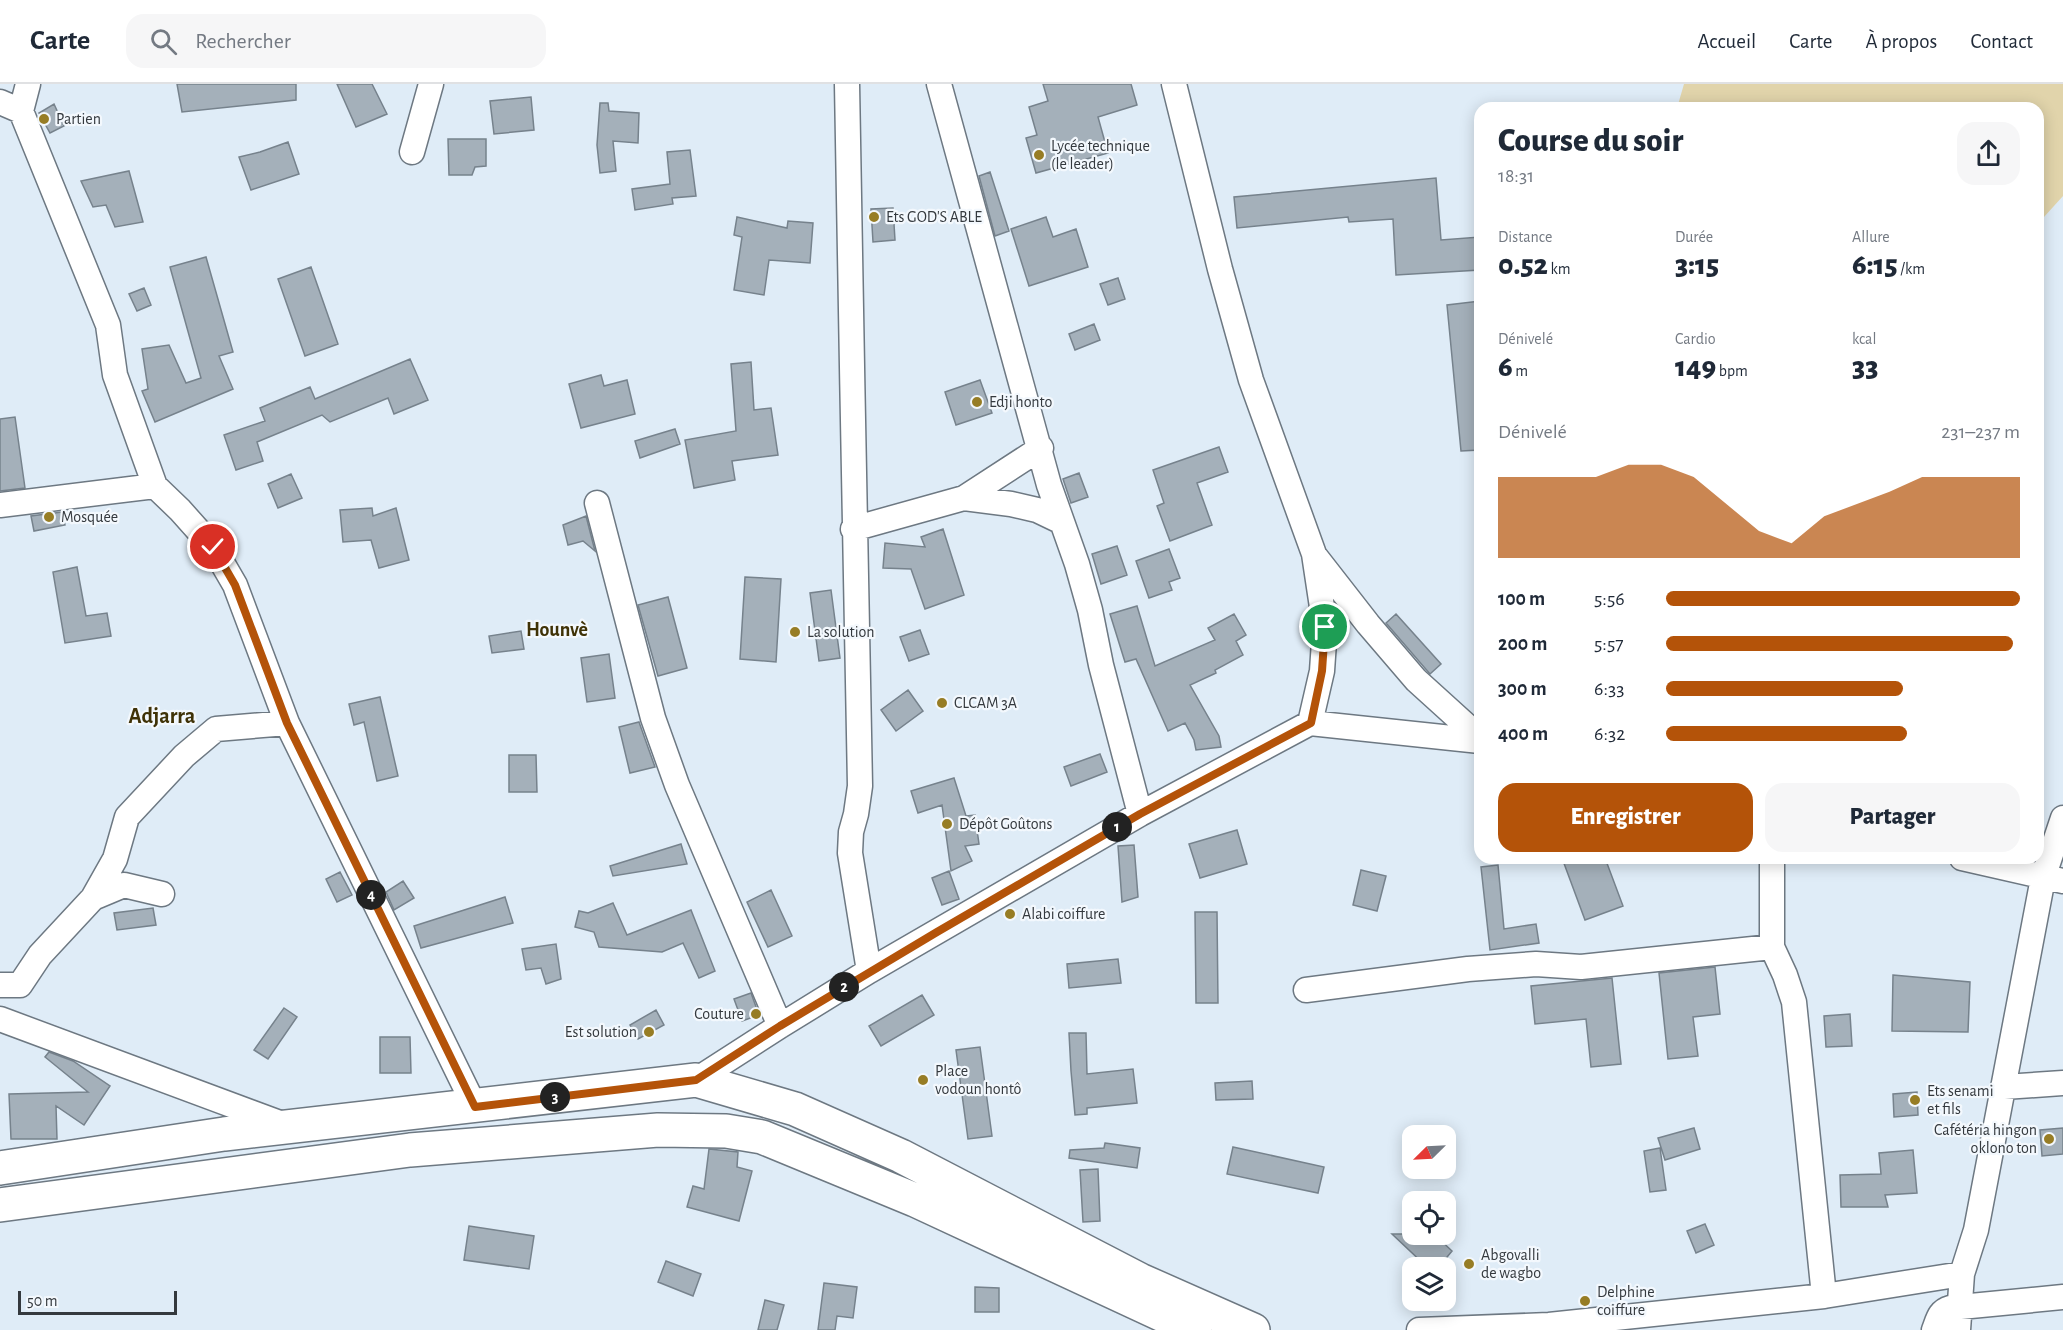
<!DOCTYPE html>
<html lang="fr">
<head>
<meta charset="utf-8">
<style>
  :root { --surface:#fff; --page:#f6f6f7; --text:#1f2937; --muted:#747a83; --line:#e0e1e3; --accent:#b45309 }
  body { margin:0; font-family:"Alegreya Sans",sans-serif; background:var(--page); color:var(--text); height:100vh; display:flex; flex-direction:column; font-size:22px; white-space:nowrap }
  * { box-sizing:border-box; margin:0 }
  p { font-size:20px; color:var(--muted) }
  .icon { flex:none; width:33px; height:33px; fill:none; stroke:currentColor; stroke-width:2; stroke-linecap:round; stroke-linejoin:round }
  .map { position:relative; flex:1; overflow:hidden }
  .side { position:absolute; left:1474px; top:18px; width:570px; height:762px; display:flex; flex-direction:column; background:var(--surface); border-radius:18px; box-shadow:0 3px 15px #0003 }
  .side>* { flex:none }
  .needle { width:39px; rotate:246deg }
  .controls { position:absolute; left:1402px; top:1041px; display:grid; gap:12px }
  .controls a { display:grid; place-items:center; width:54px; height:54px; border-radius:12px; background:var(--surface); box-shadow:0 3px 15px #0003; font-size:30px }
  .scale { position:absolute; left:18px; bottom:15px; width:159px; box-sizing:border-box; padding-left:6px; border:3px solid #34393e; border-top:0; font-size:16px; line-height:21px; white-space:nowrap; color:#34393e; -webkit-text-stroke:4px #f3f8fd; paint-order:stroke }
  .pin { position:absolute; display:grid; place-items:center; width:51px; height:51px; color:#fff; margin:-26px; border:3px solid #fff; border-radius:50%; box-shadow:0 2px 6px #0007 }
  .km { position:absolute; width:30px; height:30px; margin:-15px; border-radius:50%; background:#222; color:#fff; font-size:16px; line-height:30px; text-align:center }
  .round { display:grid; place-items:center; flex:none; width:63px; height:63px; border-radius:18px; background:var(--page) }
  .headline { display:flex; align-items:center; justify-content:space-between; height:102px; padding:0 24px }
  h1 { font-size:33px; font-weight:800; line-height:45px }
  .figures { display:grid; grid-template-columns:repeat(3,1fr); gap:9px; height:102px; padding:6px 24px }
  .figures div { display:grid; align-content:center }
  .figures b { font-size:30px; font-weight:800 }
  .figures small { font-size:16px; font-weight:400 }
  .figures p { font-size:16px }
  .chart { height:168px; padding:12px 24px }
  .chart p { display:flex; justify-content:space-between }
  .chart svg { width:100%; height:108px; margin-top:6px; fill:var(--accent); opacity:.7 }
  .button { display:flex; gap:12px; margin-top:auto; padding:12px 24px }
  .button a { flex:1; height:69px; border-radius:18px; background:var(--accent); color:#fff; font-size:24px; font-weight:800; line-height:69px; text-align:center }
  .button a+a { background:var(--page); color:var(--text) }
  ul { padding:0 24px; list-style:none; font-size:20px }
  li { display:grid; grid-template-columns:96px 72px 1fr; align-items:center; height:45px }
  li i { height:15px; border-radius:8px; background:var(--accent) }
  header { display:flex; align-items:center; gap:36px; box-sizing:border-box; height:84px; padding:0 30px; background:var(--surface); border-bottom:2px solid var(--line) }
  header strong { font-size:28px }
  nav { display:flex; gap:33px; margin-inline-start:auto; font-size:21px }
  .search { width:420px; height:54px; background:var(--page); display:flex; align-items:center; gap:15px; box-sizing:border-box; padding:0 21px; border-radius:18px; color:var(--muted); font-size:22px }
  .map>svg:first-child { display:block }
</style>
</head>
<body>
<header>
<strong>Carte</strong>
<div class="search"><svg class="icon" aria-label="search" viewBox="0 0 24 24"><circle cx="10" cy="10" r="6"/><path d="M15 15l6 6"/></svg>Rechercher</div>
<nav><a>Accueil</a><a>Carte</a><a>À propos</a><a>Contact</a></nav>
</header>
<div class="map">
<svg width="2063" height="1246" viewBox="0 0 2063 1246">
  <rect width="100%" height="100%" fill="#dfecf7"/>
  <path fill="#e1d4ab" d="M1684,0h379v112l-19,21 -5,3 -1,-112h-361z"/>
  <path fill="#a4b0ba" stroke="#76828c" stroke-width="1.5" d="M177,0h119v16l-114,12z
    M337,0h35l15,30 -31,13z
    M1043,0h88l6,21 -39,12 10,36 -72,20 -10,-35 11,-3 -8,-28 19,-6z
    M531,13l3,33 -40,4 -4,-33z
    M600,19h8l1,8 30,2 -1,30 -25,-2 3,30 -16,2 -3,-28z
    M54,20l10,22 -14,7 -11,-20z
    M448,55h38v27l-11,1 -3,8h-23z
    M288,58l11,32 -48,16 -12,-33 21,-5z
    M690,66l6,46 -24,2 1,6 -38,6 -3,-21 38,-5 -3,-32z
    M129,87l14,51 -28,5 -9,-22 -13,2 -12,-26z
    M990,88l19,59 -14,5 -16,-60z
    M1436,94l5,62 39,-3v33l-84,5 -3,-56 -44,3 -1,-5 -111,11 -3,-31z
    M893,124l2,32 -22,2 -2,-33z
    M737,133l50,11 1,-7 25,2 -3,40 -41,-3 -5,35 -30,-5 8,-53 -8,-2z
    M1046,133l7,20 23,-8 12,38 -59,19 -18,-57z
    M206,173l27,95 -14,4 14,33 -78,33 -13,-31 6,-2 -6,-40 27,-4 17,38 15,-5 -31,-111z
    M311,183l27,77 -33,12 -27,-77z
    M1118,194l7,21 -17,6 -8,-21z
    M144,204l7,17 -14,6 -8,-17z
    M1480,217v149l-19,1 -14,-146z
    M1094,240l6,16 -25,10 -6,-16z
    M410,275l18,41 -34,14 -6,-16 -58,24 -8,-7 -65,27 6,19 -27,9 -12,-35 41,-14 -5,-13 50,-21 5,12z
    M751,278l3,48 17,-2 7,47 -46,6 3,19 -41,8 -9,-48 51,-9 -5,-67z
    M601,291l3,11 23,-6 8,34 -54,14 -12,-44z
    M980,296l12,33 -36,12 -11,-33z
    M15,333l10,71 -25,3v-72z
    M675,345l5,15 -40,14 -5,-17z
    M1219,363l9,25 -31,11 15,42 -42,16 -13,-35 7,-3 -11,-33z
    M1079,389l9,24 -17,6 -8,-24z
    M291,390l11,24 -24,10 -10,-24z
    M372,424l1,8 23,-8 13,52 -30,8 -8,-28 -28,2 -3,-32z
    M62,428l3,13 -31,6 -3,-15z
    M586,432l9,35 -12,-10 -15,4 -5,-20z
    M943,445l21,66 -39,14 -14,-40 -28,-1 2,-25 40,4 -4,-10z
    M1117,462l10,29 -26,9 -9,-30z
    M1169,465l11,29 -11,4 3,8 -23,8 -13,-37z
    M77,483l9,49 21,-3 4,23 -46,7 -12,-71z
    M745,493l36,2 -5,83 -36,-3z
    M831,506l9,68 -21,3 -9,-68z
    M668,513l19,71 -29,8 -20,-71z
    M1137,522l18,60 60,-26 -7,-12 26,-14 12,21 -10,6 7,14 -28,15 1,3 -26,12 29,51 2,11 -25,3 -2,-10 -9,-17 -17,8 -32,-72 -11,3 -15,-48z
    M1396,530l45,50 -11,10 -44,-51z
    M920,546l9,24 -20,7 -9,-24z
    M521,547l3,18 -32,4 -3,-17z
    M609,570l6,44 -28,4 -6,-44z
    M908,606l15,21 -27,20 -15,-21z
    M380,613l18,79 -21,5 -13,-59 -10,3 -5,-21z
    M639,638l16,45 -25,6 -11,-46z
    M1100,670l7,18 -36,14 -7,-19z
    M509,671h27l1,37h-28z
    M954,694l12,38 9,-1 4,29 -14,2 7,15 -21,10 -9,-66 -24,8 -7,-22z
    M1237,746l10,34 -47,14 -11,-34z
    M681,760l6,20 -74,12 -3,-10z
    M1134,761l4,52 -16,5 -4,-56z
    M1562,774h43l18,48 -38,14z
    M1498,781l6,64 32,-5 3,19 -49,7 -9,-83z
    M1361,786l25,6 -9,35 -24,-6z
    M949,787l10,28 -17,6 -10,-27z
    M340,788l12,23 -15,7 -11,-23z
    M403,797l11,17 -20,12 -8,-18z
    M771,806l21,46 -24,11 -21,-45z
    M505,813l8,26 -92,25 -7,-22z
    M613,819l14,32 64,-25 24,61 -16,7 -16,-35 -21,9 -63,-5 -5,-15 -19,-5 4,-16 9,2z
    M153,824l3,17 -39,5 -3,-17z
    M1195,828h22l1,91h-22z
    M556,860l5,35 -15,5 -5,-16 -15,2 -4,-21z
    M1118,875l3,24 -52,5 -2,-24z
    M1715,883l5,47 -27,3 5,39 -30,3 -9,-86z
    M1893,891l77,7 -2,50 -76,-1z
    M1612,894l9,86 -30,3 -5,-48 -51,5 -4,-38z
    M751,909l8,22 -17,6 -8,-22z
    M922,911l12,20 -53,31 -12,-20z
    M284,924l13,9 -29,42 -14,-9z
    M656,926l8,15 -26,14 -8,-14z
    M1850,930l2,32 -26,1 -2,-31z
    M1069,949h17l1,41 46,-5 4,34 -50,5v6l-12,1 -4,-44z
    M380,953h30l1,36h-31z
    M980,963l12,89 -24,3 -12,-89z
    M49,968l24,9 37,25 -26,39 -28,-19 1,33h-46l-2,-45 79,-2 -43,-35z
    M1252,997l1,18 -37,1 -1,-17z
    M1917,1008l1,23 -24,2 -1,-23z
    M1694,1044l6,21 -35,11 -7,-22z
    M2063,1044v26l-21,2 -2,-26z
    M1105,1059l35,5 -3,20 -68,-10 1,-8 34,-2z
    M1233,1063l91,20 -6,26 -91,-19z
    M1660,1064l6,42 -16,2 -6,-41z
    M709,1065l29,3 -1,15 15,4 -13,50 -52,-14 6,-21 11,3z
    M1913,1066l4,43 -32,2 3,12h-47l-1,-32 41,-1 -2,-21z
    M1098,1085l2,52 -17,1 -3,-52z
    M1705,1140l9,21 -18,8 -9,-22z
    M469,1142l65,10 -5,33 -65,-9z
    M1392,1150h42l18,17 -14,17h-10z
    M666,1177l35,13 -8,22 -35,-14z
    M824,1199l33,4 -4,31 -16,-2 -2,14h-17z
    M975,1203l24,1v24h-24z
    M765,1216l19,5 -7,25h-19z"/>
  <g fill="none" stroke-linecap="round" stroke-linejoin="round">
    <defs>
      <path id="street" d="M28,0l-7,27 87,214 7,50 40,111 25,24 33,37 22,38 52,138 188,384
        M847,0c5,234 7,468 13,702l-4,28 -5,18 -1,21 19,118
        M939,0l110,401 28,79 13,46 11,55 39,149
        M1174,0l46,185 31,111 63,174 11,73 -3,44 -12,52
        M0,18l21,9
        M412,68l19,-68
        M964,414l77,-50
        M597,419l56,215 24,67 103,241
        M0,421l155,-19
        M853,445l111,-31 47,6 26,6 25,12
        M1315,472l53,68 48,56 64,58
        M1772,774v89l13,28 9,27 30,294
        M1962,774l101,23
        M93,814l31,-13 38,9
        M0,901h20l20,-30 53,-57 22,-39 12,-42 57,-61 32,-27 71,-6
        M1306,906l162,-21 68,-5 45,3 191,-20
        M0,935l285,106
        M696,996l84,-54 89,-55 271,-157 170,-91 170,18
        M2004,1003l59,-4
        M1419,1246l130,-5 275,-29 138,-22
        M1934,1246c4,-10 5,-19 16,-22l113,-11
        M1958,1246l4,-56 14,-44 67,-352 20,-60"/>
      <path id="primary" d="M0,1084l224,-34 472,-54 99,29 106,47 239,124 113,50
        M0,1121l410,-55 248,-20 68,1 36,6 153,63 280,130"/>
    </defs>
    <use href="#street" stroke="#6d7882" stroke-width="27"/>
    <use href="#primary" stroke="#6d7882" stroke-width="36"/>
    <use href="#street" stroke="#fff" stroke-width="24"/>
    <use href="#primary" stroke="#fff" stroke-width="33"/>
  </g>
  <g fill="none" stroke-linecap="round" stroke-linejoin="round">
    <defs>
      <path id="route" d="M213,463l22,38 52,138 188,384 221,-27 84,-54 157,-94 203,-118 171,-91 11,-52 3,-44"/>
    </defs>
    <use href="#route" stroke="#fff" stroke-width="12"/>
    <use href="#route" stroke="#b45309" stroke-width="8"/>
  </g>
  <g fill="#977d25" stroke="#f3f8fd" stroke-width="2">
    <circle cx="44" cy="35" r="6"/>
    <circle cx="1039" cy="71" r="6"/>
    <circle cx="874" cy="133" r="6"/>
    <circle cx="977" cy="318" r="6"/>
    <circle cx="49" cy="433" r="6"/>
    <circle cx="795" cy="548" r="6"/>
    <circle cx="942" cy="619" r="6"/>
    <circle cx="947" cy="740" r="6"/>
    <circle cx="1010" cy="830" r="6"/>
    <circle cx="756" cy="930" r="6"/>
    <circle cx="649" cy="948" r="6"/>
    <circle cx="923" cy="996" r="6"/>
    <circle cx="1915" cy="1016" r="6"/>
    <circle cx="2049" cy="1055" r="6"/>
    <circle cx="1469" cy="1180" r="6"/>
    <circle cx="1585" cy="1217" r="6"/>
  </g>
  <g text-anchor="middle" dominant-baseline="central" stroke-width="4.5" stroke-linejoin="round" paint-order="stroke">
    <g font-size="16" fill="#34393e" stroke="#f3f8fd" text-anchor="start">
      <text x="56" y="35">Partien</text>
      <text x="1051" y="62">Lycée technique<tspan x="1051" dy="18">(le leader)</tspan></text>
      <text x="886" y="133">Ets GOD'S ABLE</text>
      <text x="989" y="318">Edji honto</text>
      <text x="61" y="433">Mosquée</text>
      <text x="807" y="548">La solution</text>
      <text x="954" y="619">CLCAM 3A</text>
      <text x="959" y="740">Dépôt Goûtons</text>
      <text x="1022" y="830">Alabi coiffure</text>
      <text x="744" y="930" text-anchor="end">Couture</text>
      <text x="637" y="948" text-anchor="end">Est solution</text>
      <text x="935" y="987">Place<tspan x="935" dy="18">vodoun hontô</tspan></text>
      <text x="1927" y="1007">Ets senami<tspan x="1927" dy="18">et fils</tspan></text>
      <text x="2037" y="1046" text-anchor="end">Cafétéria hingon<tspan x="2037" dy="18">oklono ton</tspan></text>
      <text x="1481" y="1171">Abgovalli<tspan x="1481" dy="18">de wagbo</tspan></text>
      <text x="1597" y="1208">Delphine<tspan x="1597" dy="18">coiffure</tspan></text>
    </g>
    <g font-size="20" font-weight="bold" fill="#3f3207" stroke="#f3f8fd">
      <text x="557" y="546">Hounvè</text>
    </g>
    <g font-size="22" font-weight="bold" fill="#3f3207" stroke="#f3f8fd">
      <text x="162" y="632">Adjarra</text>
    </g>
  </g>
</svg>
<div class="controls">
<a><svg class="needle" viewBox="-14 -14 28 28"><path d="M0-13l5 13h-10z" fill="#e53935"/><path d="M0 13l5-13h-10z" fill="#747a83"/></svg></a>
<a><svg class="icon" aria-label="locate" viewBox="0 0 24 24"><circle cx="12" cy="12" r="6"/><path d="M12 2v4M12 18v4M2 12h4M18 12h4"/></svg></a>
<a><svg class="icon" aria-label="layers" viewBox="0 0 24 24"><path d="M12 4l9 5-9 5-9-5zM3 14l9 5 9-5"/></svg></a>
</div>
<div class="scale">50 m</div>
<div class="pin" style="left:1325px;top:543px;background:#1e9e55"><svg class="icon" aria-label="arrive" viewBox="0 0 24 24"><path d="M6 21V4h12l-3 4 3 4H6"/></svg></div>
<div class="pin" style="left:213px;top:463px;background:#d93025"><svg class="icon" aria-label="check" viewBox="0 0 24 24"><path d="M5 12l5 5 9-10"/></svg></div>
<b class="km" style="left:1117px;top:743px">1</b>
<b class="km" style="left:844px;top:903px">2</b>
<b class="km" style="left:555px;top:1013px">3</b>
<b class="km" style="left:371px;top:811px">4</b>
<section class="side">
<div class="headline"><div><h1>Course du soir</h1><p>18:31</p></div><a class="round"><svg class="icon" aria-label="share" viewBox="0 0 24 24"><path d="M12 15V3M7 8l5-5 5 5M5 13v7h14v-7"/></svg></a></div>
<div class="figures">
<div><p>Distance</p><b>0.52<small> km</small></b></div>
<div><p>Durée</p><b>3:15</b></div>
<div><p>Allure</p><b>6:15<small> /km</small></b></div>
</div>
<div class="figures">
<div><p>Dénivelé</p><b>6<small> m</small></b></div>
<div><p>Cardio</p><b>149<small> bpm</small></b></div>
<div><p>kcal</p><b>33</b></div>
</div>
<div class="chart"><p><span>Dénivelé</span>231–237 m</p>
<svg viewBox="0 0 160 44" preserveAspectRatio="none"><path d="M0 44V11L10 11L20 11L30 11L40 6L50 6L60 11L70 22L80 33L90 38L100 27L110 22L120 17L130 11L140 11L150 11L160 11V44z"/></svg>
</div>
<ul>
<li><b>100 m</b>5:56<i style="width:100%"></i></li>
<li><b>200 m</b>5:57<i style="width:98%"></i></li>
<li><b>300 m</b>6:33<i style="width:67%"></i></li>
<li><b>400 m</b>6:32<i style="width:68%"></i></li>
</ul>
<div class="button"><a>Enregistrer</a><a>Partager</a></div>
</section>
</div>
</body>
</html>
